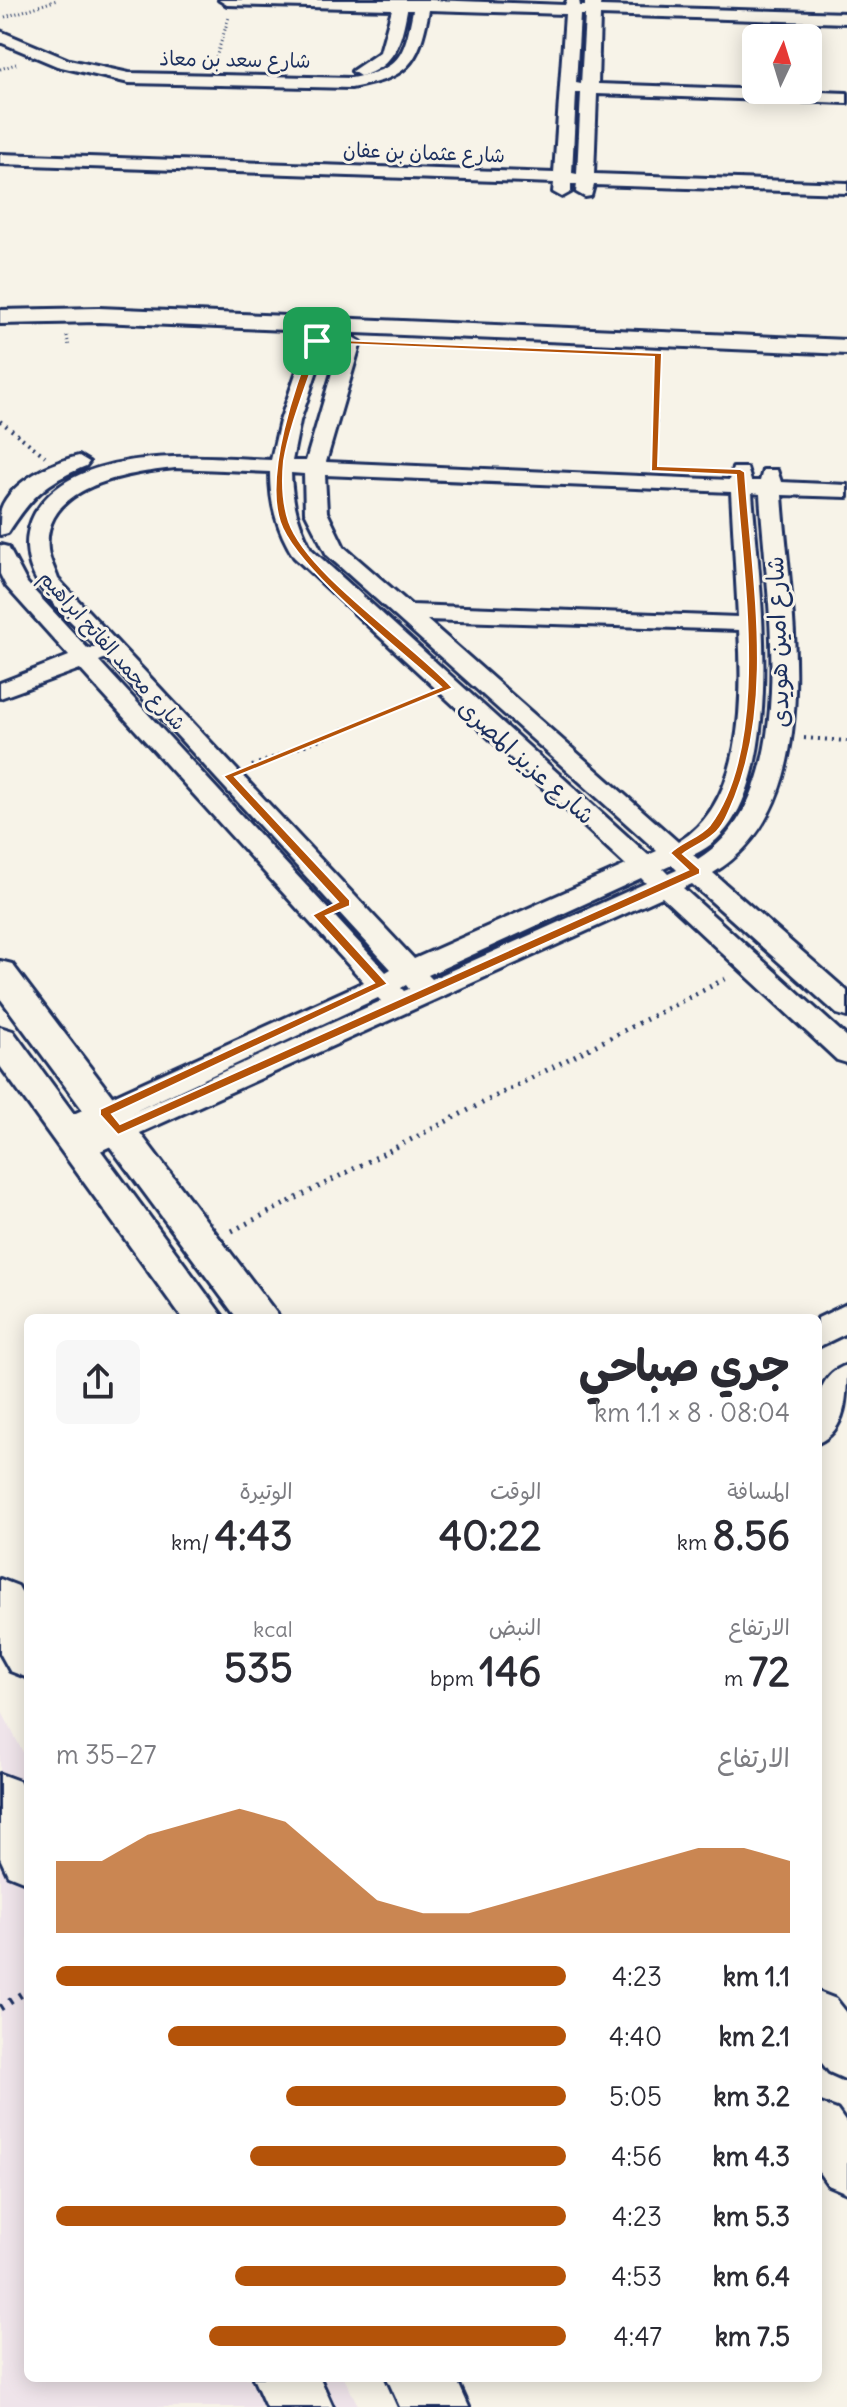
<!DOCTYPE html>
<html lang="ar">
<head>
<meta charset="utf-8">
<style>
  :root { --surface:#fff; --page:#f7f7f7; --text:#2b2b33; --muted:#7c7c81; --accent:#b45309 }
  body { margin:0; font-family:Delius,"Playpen Sans Arabic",sans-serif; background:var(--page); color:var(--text); direction:rtl; height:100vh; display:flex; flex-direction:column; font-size:30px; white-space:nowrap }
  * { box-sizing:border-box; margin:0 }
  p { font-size:26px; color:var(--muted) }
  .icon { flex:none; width:44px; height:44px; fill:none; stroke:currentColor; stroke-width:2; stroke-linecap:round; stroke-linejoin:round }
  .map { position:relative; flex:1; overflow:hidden; direction:ltr }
  .details { position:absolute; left:24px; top:1314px; width:798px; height:1068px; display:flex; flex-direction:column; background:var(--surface); border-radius:12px; box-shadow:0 4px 20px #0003; direction:rtl }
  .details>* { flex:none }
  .needle { width:52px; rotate:4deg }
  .fabs { position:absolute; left:742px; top:24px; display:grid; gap:16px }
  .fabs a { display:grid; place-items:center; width:80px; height:80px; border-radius:12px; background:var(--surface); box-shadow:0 4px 20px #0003; font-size:40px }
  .pin { position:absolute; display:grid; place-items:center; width:68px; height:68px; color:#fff; margin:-34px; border-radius:16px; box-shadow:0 4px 12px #0006 }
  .round { display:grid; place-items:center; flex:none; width:84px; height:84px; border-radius:12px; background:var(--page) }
  .summary { display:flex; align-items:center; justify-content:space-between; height:136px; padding:0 32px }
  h1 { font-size:44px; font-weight:700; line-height:60px }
  .stats { display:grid; grid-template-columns:repeat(3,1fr); gap:12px; height:136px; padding:8px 32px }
  .stats div { display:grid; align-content:center }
  .stats b { font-size:40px; font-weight:700 }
  .stats small { font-size:22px; font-weight:400 }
  .stats p { font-size:22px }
  .chart { height:224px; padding:16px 32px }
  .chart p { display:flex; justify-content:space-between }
  .chart svg { width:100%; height:144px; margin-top:8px; fill:var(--accent); opacity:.7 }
  ul { padding:0 32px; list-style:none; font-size:26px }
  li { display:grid; grid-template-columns:128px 96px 1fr; align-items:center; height:60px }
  li i { height:20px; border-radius:10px; background:var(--accent) }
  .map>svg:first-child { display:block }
</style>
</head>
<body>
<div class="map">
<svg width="847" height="2407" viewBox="0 0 847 2407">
  <rect width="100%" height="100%" fill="#f7f3e8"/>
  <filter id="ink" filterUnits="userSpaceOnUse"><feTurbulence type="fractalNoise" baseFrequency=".0125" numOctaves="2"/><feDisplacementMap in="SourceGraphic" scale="16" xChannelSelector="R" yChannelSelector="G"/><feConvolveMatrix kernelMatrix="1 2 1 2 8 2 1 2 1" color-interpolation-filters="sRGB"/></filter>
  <g filter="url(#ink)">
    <path fill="#efe4ea" d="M0,1708l28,54v616h316l15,29h-359z"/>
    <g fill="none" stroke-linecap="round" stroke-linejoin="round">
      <defs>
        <path id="minor" d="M219,0h212l134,5 2,-5h12l1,6h5v-6h16l-1,6 247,7v10l-247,-8 -2,69 249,9v10l-250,-9 -3,80 253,9v10l-253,-8 -3,11 -6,1 -9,-5 1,-8h-6v8l-9,5 -9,-5 1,-9 -554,-19v-10l554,19 11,-159 -136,-4c-11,57 -21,67 -78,78l-222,-5 -72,-17 -57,-24v-11l69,29 60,13 222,5c50,-9 53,-21 62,-68h-6c-6,32 -12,57 -47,66l-8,-5 28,-19 12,-43 -165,-4zM580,15h5l-4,69 -5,-1zM576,93h5l-4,81 -5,-1z
          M317,335l10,6 -27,80 -8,40h14l35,-119 10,-6 10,6 -35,120 404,18 3,-12h14l4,13h9l3,-11h14l4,12 66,3v12l-65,-2c7,113 50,307 -69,378l134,118v26l-10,-3 -145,-130 -9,4 164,149v26l-10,-3 -175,-163 -573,259 -10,3 -10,-3 -5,-8 5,-8 -13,-2 -5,-8 5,-8 308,-140 -284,-313 -80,29v-15l69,-27 -63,-70 -6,-12v-29l8,2 19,36 61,66 8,-2c-18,-20 -44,-41 -58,-64 -13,-22 -15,-48 -3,-70 41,-70 168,-56 236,-53l9,-39 27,-80zM175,468l95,4c0,32 7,58 24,85l332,308 -212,94 -356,-380c-3,-9 -9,-20 -10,-29 -7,-65 81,-77 127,-82zM291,473l13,1 1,38 22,43 330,296 -9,4 -337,-306c-13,-26 -19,-47 -20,-76zM325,475l406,17 7,125 -327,-12 -67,-58 -17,-35zM752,493l8,1c6,105 44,300 -62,365l-5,-4c102,-44 65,-274 59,-362zM427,620l312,10c4,68 5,173 -61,212zM106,658l285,311 -5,3 -287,-311zM672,865l5,5 -9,4 -5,-5zM641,878l5,5 -214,96 -4,-4zM406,985l3,4 -5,2 -3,-3zM378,998l3,3 -250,112z
          M79,456l10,6 -3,4c-40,16 -55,31 -78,67l-8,2c0,-8 0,-19 1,-26 10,-28 52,-47 78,-53z
          M847,1304v29l-29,14v-29z"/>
        <path id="tertiary" d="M99,308l748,32v14l-748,-32 -99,2v-14z
          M0,961l12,3 268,354h-43l-237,-320z
          M0,1027l13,4 211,287h-42l-182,-252z
          M847,1365c0,31 0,65 -29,78 0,-32 -6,-66 29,-78z
          M818,1992l18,7 11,14v67l-18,-8 -11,-14z
          M818,2103l19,7 10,14v69l-19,-8 -10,-14z"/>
        <path id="trunk" d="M0,1579l18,7 10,18v74l-18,-7 -10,-18z
          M0,1774l19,7 9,17v85l-20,-8 -8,-17z
          M253,2378h67l13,29h-67z
          M387,2378h69l13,29h-69z"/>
      </defs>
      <use href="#minor" stroke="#1b2f5e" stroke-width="6"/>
      <use href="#tertiary" stroke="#1b2f5e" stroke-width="6"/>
      <use href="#trunk" stroke="#1b2f5e" stroke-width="6"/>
      <path stroke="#1b2f5e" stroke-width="3" stroke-dasharray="1 3" stroke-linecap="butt" d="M5,17l52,-17
        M215,61l14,-44
        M0,69l16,-5
        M67,336l2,11
        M657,384l1,-24"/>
      <path stroke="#1b2f5e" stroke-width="4" stroke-dasharray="2 5" stroke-linecap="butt" d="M0,421l45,35
        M654,465l3,-83
        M804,738l43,3
        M252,766l172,-68"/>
      <path stroke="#1b2f5e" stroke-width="5" stroke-dasharray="2 6" stroke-linecap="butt" d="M232,1231l497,-254"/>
      <path stroke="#1b2f5e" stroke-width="7" stroke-dasharray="3 8" stroke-linecap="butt" d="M0,2008l28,-18"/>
      <use href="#minor" fill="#f7f3e8" fill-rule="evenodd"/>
      <use href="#tertiary" fill="#f7f3e8" fill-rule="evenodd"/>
      <use href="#trunk" fill="#f7f3e8" fill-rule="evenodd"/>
    </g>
  </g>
  <path fill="#b45309" stroke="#fff" stroke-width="2" fill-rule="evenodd" d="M314,339l348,14 -4,113 82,3 5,3c7,107 30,224 -10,325 -5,12 -11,29 -21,37 -9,8 -21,13 -31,20l17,15v5l-582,261 -18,-20v-6l274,-126 -62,-68 26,-13 -115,-126 218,-89c-40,-36 -146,-119 -161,-165 -16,-47 15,-139 34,-183zM320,343l334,14 -3,114 85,4c6,97 35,268 -26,350 -10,12 -29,17 -40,28l18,17 -568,254 -8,-10 276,-130 -62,-68 24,-10v-6l-115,-123 218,-89c-41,-45 -145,-113 -164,-166 -6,-18 -7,-41 -5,-61 6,-37 25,-81 36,-118z"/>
  <g text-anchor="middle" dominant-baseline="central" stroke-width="6" stroke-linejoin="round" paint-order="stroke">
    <g font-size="20" fill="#1b2f5e" stroke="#f7f3e8">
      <text transform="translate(235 59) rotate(1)">شارع سعد بن معاذ</text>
      <text transform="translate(424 152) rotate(2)">شارع عثمان بن عفان</text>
      <text transform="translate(113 650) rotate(48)">شارع محمد الفاتح ابراهيم</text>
    </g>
    <g font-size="24" fill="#1b2f5e" stroke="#f7f3e8">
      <text transform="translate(777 642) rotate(-92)">شارع امين هويدى</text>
      <text transform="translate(527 761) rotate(42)">شارع عزيز المصرى</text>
    </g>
  </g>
</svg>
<div class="fabs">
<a><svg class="needle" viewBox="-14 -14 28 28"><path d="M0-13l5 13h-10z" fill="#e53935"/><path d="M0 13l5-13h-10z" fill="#7c7c81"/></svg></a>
</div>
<div class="pin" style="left:317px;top:341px;background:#1e9e55"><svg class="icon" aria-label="arrive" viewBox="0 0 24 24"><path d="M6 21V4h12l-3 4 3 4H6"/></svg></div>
<section class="details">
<div class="summary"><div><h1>جري صباحي</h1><p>08:04 · 8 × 1.1 km</p></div><a class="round"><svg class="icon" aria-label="share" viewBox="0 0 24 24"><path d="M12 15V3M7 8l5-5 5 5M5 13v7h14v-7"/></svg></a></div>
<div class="stats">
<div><p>المسافة</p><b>8.56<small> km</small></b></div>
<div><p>الوقت</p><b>40:22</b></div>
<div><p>الوتيرة</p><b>4:43<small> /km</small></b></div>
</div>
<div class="stats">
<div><p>الارتفاع</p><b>72<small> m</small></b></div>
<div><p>النبض</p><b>146<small> bpm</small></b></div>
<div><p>kcal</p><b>535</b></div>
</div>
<div class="chart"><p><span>الارتفاع</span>27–35 m</p>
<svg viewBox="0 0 160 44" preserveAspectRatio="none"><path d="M0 44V22L10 22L20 14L30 10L40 6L50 10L60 22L70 34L80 38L90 38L100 34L110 30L120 26L130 22L140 18L150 18L160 22V44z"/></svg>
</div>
<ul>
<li><b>1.1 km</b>4:23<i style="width:100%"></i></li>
<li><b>2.1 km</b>4:40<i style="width:78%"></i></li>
<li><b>3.2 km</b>5:05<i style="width:55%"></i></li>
<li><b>4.3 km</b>4:56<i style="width:62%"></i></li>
<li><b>5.3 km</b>4:23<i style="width:100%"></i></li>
<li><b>6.4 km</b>4:53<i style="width:65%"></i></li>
<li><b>7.5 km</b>4:47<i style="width:70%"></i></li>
</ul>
</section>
</div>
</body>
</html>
